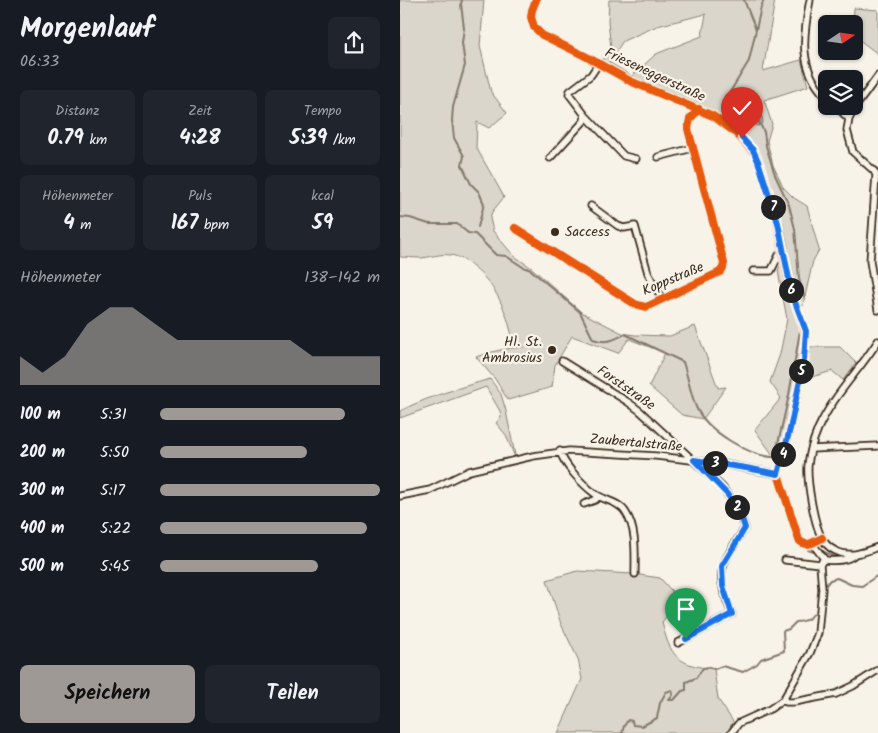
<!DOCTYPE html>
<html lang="de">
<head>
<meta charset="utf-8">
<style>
  :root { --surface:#171b24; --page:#20242c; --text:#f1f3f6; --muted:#9ea1a6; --accent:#9f9995 }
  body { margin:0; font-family:Kalam,sans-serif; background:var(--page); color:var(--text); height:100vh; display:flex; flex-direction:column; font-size:19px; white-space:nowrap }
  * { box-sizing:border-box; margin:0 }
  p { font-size:16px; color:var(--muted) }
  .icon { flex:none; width:28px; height:28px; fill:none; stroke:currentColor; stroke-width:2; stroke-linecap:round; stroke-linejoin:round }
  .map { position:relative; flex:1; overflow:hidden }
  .sheet { display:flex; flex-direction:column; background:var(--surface); width:400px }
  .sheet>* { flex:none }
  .needle { width:32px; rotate:77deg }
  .buttons { position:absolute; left:418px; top:15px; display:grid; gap:10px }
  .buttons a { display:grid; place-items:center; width:45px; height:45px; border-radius:8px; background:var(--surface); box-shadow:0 1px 4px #0004; font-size:25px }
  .pin { position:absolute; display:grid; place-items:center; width:42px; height:42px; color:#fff; margin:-51px -21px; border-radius:50% 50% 50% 0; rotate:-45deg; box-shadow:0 0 5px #0007 }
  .pin .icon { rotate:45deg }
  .km { position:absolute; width:25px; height:25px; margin:-12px; border-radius:50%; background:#222; color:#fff; font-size:14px; line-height:25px; text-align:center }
  .round { display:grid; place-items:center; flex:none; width:52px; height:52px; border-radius:8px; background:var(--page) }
  .head { display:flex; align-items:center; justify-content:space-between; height:85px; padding:0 20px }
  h1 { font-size:28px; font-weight:700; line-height:38px }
  .metrics { display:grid; grid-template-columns:repeat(3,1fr); gap:8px; height:85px; padding:5px 20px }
  .metrics div { display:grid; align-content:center; border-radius:8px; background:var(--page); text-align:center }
  .metrics b { font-size:21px; font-weight:700 }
  .metrics small { font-size:14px; font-weight:400 }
  .metrics p { font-size:14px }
  .chart { height:140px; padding:10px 20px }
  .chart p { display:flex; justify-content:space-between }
  .chart svg { width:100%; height:90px; margin-top:5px; fill:var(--accent); opacity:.7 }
  .primary-button { display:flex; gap:10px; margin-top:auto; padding:10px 20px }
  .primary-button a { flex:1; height:58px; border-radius:8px; background:var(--accent); color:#111; font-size:20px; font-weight:700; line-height:58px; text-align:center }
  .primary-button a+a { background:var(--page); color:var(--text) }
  ul { padding:0 20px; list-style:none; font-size:16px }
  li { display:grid; grid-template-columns:80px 60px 1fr; align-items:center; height:38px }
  li i { height:12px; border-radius:6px; background:var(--accent) }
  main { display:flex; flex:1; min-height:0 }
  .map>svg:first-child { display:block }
</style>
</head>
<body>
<main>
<section class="sheet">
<div class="head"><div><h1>Morgenlauf</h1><p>06:33</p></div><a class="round"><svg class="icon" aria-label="share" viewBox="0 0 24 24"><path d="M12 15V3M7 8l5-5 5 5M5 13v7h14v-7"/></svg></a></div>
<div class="metrics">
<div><p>Distanz</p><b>0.79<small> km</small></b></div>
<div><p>Zeit</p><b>4:28</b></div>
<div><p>Tempo</p><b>5:39<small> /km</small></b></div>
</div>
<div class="metrics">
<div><p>Höhenmeter</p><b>4<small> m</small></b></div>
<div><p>Puls</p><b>167<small> bpm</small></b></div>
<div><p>kcal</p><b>59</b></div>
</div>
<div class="chart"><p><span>Höhenmeter</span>138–142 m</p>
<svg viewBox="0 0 160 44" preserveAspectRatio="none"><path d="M0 44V30L10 38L20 30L30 14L40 6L50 6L60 14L70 22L80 22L90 22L100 22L110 22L120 22L130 30L140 30L150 30L160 30V44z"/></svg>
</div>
<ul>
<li><b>100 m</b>5:31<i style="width:84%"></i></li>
<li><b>200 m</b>5:50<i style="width:67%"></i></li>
<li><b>300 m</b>5:17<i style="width:100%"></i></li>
<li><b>400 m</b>5:22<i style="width:94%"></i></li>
<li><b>500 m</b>5:45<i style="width:72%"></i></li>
</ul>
<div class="primary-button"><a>Speichern</a><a>Teilen</a></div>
</section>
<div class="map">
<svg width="478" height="733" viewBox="0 0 478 733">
  <rect width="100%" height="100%" fill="#f7f3e8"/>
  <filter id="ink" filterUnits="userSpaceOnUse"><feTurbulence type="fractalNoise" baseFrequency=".02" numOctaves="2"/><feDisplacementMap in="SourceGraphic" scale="10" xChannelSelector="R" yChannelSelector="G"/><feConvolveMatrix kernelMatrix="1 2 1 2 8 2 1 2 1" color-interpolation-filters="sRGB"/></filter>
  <g filter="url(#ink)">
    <path fill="#dbd6cb" stroke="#8b8074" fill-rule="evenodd" d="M0,0h84l-4,46 11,46 16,21 -18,15 -12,-6 -1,25 28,50 -12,15 -2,6 3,13 20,24 20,14 48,43 41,21 13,2 35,1 25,-10 23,62 8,-1 -23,32 -21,-4 -33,-29 16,-33 -36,-14 -11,14 -46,-17 -17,29 -3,22 -44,13 -13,-21 -19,-22c17,-6 31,-9 48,-10l-11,-7c-7,-30 -16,-54 -40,-73 -7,-6 -14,-11 -23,-12 -10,-2 -21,3 -31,3 -6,0 -13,-1 -19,-1z
      M209,0h166l-12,71 38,-11 7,26 -44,14 8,24 -5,17 6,24 10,22 11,11 13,8 12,44 -6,11 -13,57 8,29h32l16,16 -13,17 -11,-9 -27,8 -15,69 -17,7 -18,-25 26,-32 -11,-16 10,-28 7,-35 -9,-48 10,-23 -5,-25 -24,-69 -30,-30 -18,-12 -61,-25 -48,-26 9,-13 -3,-26zM306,14l-4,22 -46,18 -24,22 -23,-14 14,-21 34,-15z
      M454,8l24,2v44l-24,-18 -1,-12z
      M90,379l11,15 5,17 10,49 -10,-25 -10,-12 5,-6 -1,-6 -14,-24 -86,31v-7c29,-15 59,-23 90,-32z
      M177,571l56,3 27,4 20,22 -18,22c8,35 16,43 52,47l4,30 16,24 -3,2 -3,8h-170l24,-54 -4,-20 -17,-35 -14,-44z"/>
    <path fill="#b4aca0" stroke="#84786c" d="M344,104c10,-1 19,9 19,19l-5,3 -6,-2 -10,-15z"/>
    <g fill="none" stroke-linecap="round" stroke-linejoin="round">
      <path stroke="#84786c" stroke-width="2" d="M62,0l-1,4 3,24 -2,15 3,22 -12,42 -1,13 2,18 10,18 -2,9 9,19 8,8 5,12 -6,23
        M344,0l12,30
        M345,105l-13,-8 -2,-5 19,-31 12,-54 3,-7
        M359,122l5,10 2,14 9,29 14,30 6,24 4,50 6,20
        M0,217l10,1 19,6h28l11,9 7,1 21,21 10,1 17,11 8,3 49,42 13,27c14,5 20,1 32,-5l58,28c5,15 7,30 13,45 11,24 54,50 79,50
        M377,448l12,-53 11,-64
        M408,550l6,2
        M422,551l15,7
        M425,586l5,-6 7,-2 15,7 10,1 16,-11
        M222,733l2,-7 4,-6 4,1 1,4 9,1 15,-8 3,-15 6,-11 6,-2 1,5 -4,5h5l8,-9 4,-1v-8l10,-4 7,-10 6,-1 6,2 7,-3 21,6 14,-8 4,-5 23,-8 -1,-20 6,-2 7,-7c9,0 14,-3 20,-11"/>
      <defs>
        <path id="street" d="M136,0l-4,10 -1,7 3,10 8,8 43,21 45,25 83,35 23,17 20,22 20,60 12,64 18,55 -2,26 -14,69 -12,45 21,66c7,8 15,2 23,-2
          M410,0c-7,36 -12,68 16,97
          M199,63l-8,12 -21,16 -1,3 16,21 39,41 12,3
          M478,76l-24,33 -5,10 -2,11 6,22 21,19 2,4 -6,86 8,49
          M436,106l13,13
          M258,157l35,-9
          M150,158l34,-37 1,-6
          M191,206l27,20 6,2 11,-2 13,47 14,26
          M115,228l120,76 11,3 74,-35 3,-4 1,-5 -36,-134 2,-10 9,-10
          M353,271h18l8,-16 5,-3
          M478,341c-19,30 -46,56 -60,88 -5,12 -9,24 -10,37 -1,16 6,60 15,74 4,6 11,11 18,13 13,4 25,-2 37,-6
          M162,361l66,41 12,9 82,76 18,25 5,16c-7,11 -19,27 -22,39 -5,14 4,34 9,47l-54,29
          M411,449l67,-3
          M160,451c3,13 23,34 34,42 10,8 25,8 32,20 11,17 9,41 9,61
          M0,496l30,-6 39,-19 64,-15 36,-5 87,5 61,7 61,11
          M184,504l11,-4 4,-4
          M412,543l13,17c9,1 22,1 29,-5
          M385,560l35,4
          M383,700l3,2h8l42,-8 17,-8 25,-16
          M331,733l8,-10 31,-14 13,-9 27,-47 8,-20 4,-44 -2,-24 3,-5"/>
      </defs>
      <use href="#street" stroke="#3b2a1e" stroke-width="9"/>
      <use href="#street" stroke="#f7f3e8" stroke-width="5.5"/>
      <defs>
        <path id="cycleway" d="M136,0l-4,10 -1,7 3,10 8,8 43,21 45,25 83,35 23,17 20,22 20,60 12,64 18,55 -2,26 -14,69 -12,45 21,66c7,8 15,2 23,-2
          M115,228l120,76 11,3 74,-35 3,-4 1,-5 -36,-134 2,-10 9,-10"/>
      </defs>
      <use href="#cycleway" stroke="#f7f3e8" stroke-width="11"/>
      <use href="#cycleway" stroke="#e8590c" stroke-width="8"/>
    </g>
  </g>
  <g fill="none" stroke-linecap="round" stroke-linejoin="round" filter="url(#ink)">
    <defs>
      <path id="route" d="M286,639l46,-25 -9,-28 -1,-20 23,-38 -5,-16 -13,-18 -33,-34 52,8 32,6 12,-45 14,-69 2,-29 -14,-37 -14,-71 -20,-62 -5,-11 -11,-12"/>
    </defs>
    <use href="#route" stroke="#fff" stroke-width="10"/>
    <use href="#route" stroke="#1a73e8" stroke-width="6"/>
  </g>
  <g fill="#3b2a1e" stroke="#f7f3e8" stroke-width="2">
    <circle cx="155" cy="232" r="5"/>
    <circle cx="152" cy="350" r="5"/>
  </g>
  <g text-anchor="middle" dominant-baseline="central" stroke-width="4.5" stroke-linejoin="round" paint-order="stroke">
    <g font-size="14" fill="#3b2a1e" stroke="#f7f3e8">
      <text transform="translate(255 75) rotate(25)">Frieseneggerstraße</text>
      <text transform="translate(273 279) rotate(-23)">Koppstraße</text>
      <text transform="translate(226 388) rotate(35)">Forststraße</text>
      <text transform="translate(236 443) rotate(5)">Zaubertalstraße</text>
    </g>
    <g font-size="14" fill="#3b2a1e" stroke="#f7f3e8" text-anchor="start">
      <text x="165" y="232">Saccess</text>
      <text x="142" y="342" text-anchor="end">Hl. St.<tspan x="142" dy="16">Ambrosius</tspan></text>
    </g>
  </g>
</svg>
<div class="buttons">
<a><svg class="needle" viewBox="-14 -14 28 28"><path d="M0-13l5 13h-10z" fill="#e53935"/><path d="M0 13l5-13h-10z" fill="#9ea1a6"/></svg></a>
<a><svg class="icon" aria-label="layers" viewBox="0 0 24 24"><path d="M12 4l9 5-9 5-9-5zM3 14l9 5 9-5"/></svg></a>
</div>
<div class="pin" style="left:286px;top:639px;background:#1e9e55"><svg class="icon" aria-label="arrive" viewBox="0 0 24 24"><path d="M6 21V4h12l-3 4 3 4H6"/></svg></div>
<div class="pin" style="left:342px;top:138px;background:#d93025"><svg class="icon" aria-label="check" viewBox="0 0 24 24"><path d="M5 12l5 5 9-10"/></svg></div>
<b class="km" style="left:337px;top:507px">2</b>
<b class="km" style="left:315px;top:463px">3</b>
<b class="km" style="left:383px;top:454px">4</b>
<b class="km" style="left:401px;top:371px">5</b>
<b class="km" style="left:391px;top:290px">6</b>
<b class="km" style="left:373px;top:207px">7</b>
</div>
</main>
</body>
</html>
